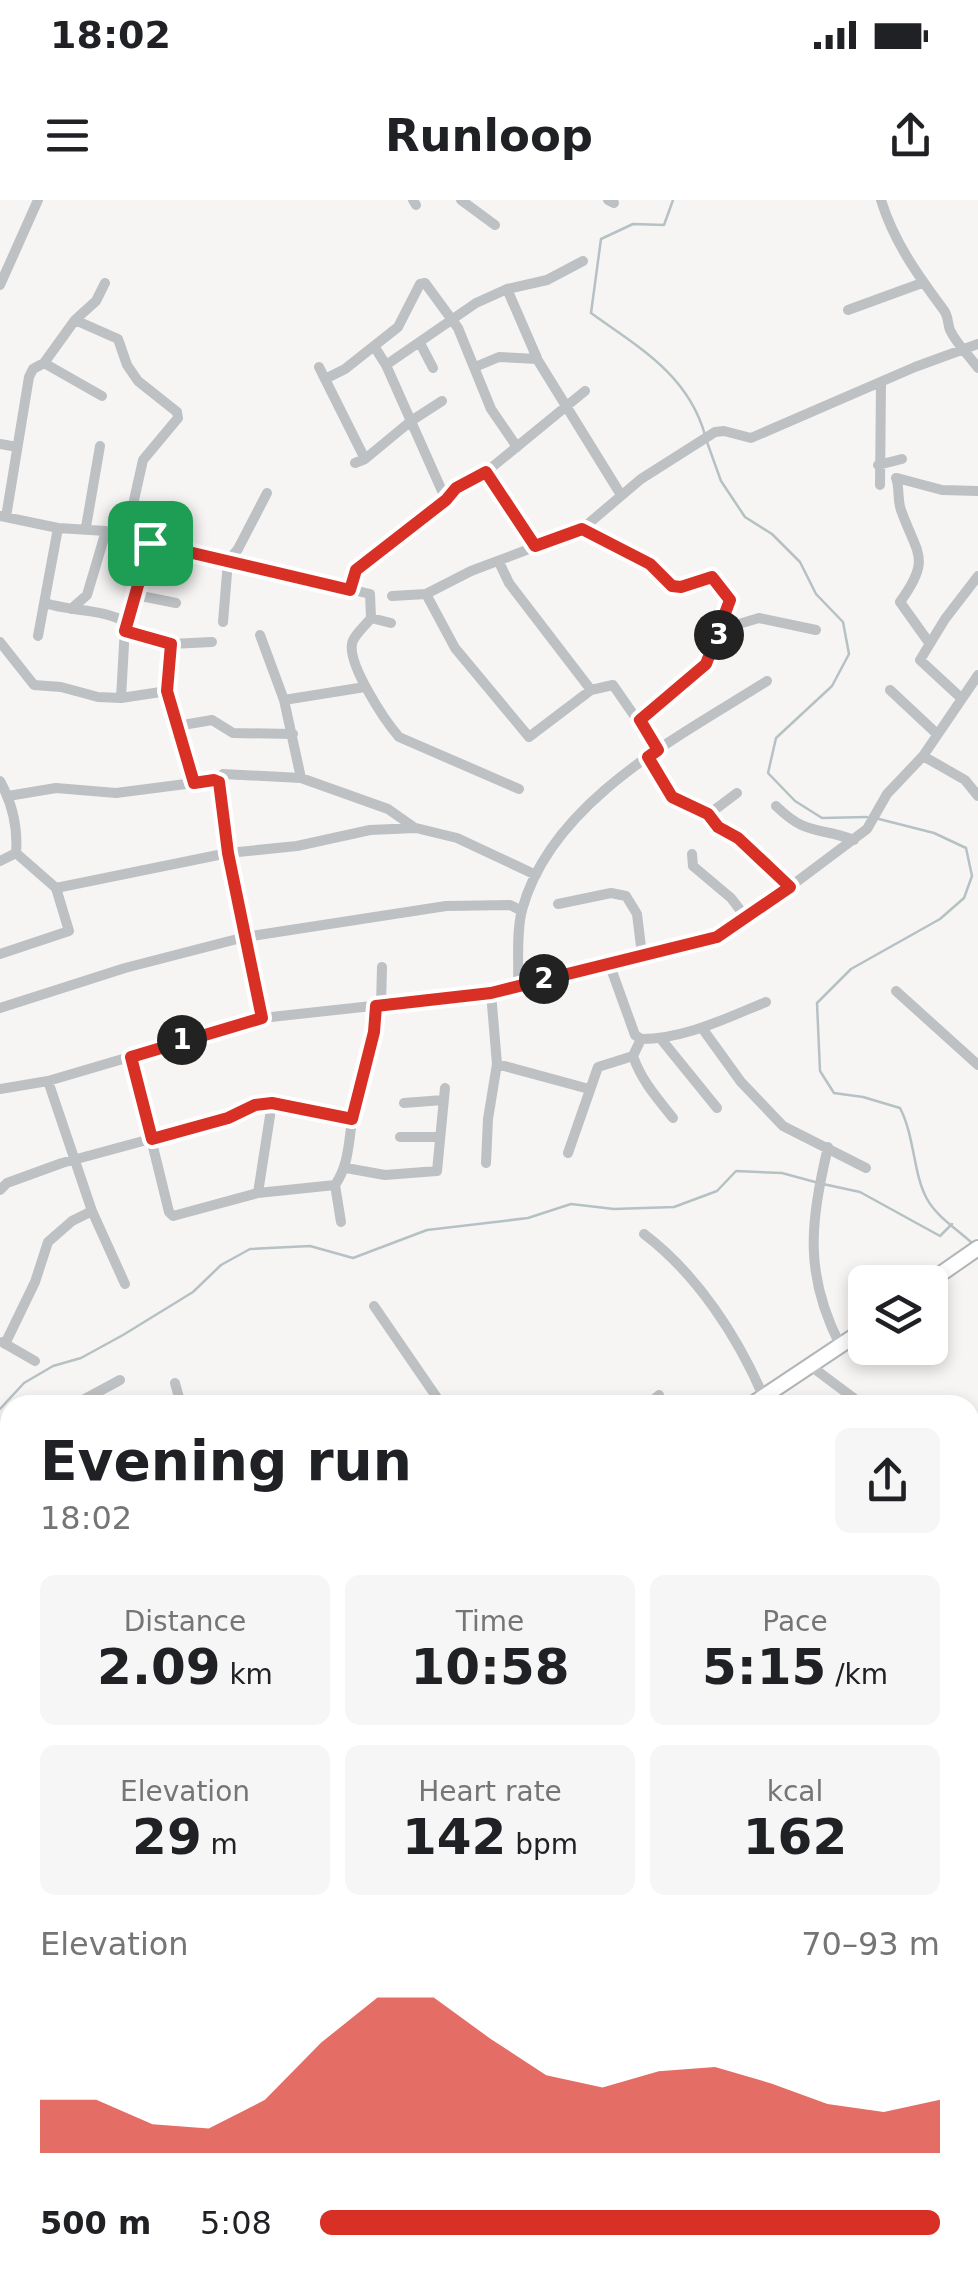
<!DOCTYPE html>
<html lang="en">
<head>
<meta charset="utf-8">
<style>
  :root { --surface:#fff; --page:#f6f6f6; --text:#202124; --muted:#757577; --accent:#d93025 }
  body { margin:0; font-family:"DejaVu Sans",sans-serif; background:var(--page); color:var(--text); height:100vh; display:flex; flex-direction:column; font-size:38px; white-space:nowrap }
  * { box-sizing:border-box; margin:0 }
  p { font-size:32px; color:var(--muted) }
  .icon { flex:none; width:55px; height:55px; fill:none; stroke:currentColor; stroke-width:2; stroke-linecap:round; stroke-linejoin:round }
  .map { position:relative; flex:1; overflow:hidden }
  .sheet { position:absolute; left:0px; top:1195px; width:980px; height:888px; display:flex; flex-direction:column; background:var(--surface); border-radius:30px 30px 0 0; box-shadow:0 5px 15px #0003 }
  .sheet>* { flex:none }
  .controls { position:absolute; left:848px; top:1065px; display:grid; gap:20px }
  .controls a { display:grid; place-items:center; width:100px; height:100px; border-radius:15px; background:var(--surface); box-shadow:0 5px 15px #0003; font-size:50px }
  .pin { position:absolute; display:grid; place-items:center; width:85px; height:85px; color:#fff; margin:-42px; border-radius:20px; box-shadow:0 5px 15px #0006 }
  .km { position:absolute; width:50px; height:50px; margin:-25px; border-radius:50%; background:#222; color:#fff; font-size:28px; line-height:50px; text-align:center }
  .round { display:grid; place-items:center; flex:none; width:105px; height:105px; border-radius:15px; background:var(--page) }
  .overview { display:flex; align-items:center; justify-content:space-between; height:170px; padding:0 40px }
  h1 { font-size:55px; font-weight:700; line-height:75px }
  .metrics { display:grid; grid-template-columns:repeat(3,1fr); gap:15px; height:170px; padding:10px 40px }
  .metrics div { display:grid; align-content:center; border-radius:15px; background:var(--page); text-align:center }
  .metrics b { font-size:50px; font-weight:700 }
  .metrics small { font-size:28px; font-weight:400 }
  .metrics p { font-size:28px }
  .chart { height:280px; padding:20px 40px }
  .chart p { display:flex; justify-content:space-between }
  .chart svg { width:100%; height:180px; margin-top:10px; fill:var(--accent); opacity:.7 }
  ul { padding:0 40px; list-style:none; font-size:32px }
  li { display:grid; grid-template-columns:160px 120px 1fr; align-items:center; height:75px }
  li i { height:25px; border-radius:12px; background:var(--accent) }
  .status { display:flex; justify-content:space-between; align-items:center; height:70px; padding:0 50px; background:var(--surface); direction:ltr }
  .status svg { height:28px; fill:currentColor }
  header { display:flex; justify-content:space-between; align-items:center; height:130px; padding:0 40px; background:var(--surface); font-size:45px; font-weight:700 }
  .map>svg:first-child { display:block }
</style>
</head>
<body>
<div class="status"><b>18:02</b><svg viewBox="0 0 49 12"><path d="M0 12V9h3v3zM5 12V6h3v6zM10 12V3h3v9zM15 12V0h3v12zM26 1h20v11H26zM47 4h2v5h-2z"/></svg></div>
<header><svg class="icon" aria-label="menu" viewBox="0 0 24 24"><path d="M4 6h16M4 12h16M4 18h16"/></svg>Runloop<svg class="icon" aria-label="share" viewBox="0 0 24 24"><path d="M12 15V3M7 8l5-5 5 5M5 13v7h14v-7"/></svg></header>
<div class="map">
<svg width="978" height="2082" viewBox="0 0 978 2082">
  <rect width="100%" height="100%" fill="#f6f5f3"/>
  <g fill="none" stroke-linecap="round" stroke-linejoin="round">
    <path stroke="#b6c1c4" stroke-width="2.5" d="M673,0l-9,25 -31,-1 -32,15 -10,74c47,34 97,61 114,122
      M707,242l14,39 24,36 27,17 28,28 16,32 27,28 6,32 -17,32 -56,52 -8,35 27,28 27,17 45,-1
      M879,619l55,14 32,15 6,28 -8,22 -24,21 -89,50 -34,34 3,68 14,22 29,4 37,11c15,29 13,66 27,91 10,18 30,30 45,44
      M823,984l37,8 80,44 12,-12
      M0,1209l24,-26 29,-17 28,-8 42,-23 70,-43 28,-27 29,-16 60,-3 43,12 74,-28 101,-12 43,-14 43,5 60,-2 43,-16 19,-20 46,2 33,9"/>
    <defs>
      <path id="secondary" d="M929,1082l49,-34
        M751,1205l114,-76
        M0,1621l10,1"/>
      <path id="highway" d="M0,2070l8,12"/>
    </defs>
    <use href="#secondary" stroke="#b0b5b8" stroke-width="18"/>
    <use href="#highway" stroke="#b1b5b7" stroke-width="21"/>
    <path stroke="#bdc1c4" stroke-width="10" d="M413,0l3,5
      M461,0l34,25
      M608,0l6,3
      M881,0c13,42 36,74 62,109 6,7 4,13 7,21 7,15 19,25 28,38
      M0,85l38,-85
      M507,89l30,69
      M848,110l74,-27
      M75,120l43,19 9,26 11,16 39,31 1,6 -35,42 -17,76
      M420,143l13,25
      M374,146l12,19 60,135
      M44,163l58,33
      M386,165l90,-62 31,-14 40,-9 36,-19
      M319,167l46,92
      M475,167l24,-10 38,2 84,136
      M325,179l20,-10 53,-42 22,-43 5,-1 33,45 33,81 26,38
      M0,244l17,3
      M355,263l10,-4 46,-38 31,-20
      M878,265l24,-6
      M486,272l49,74
      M896,278c4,10 1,21 5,32 16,45 31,48 -1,92l30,42
      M897,278l45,12 36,1
      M880,285l1,-102
      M0,316l58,12 48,3 264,63 1,24c-5,7 -18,18 -19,26 -4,21 33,77 47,93l120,52
      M6,317l23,-140 4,-8 11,-6 31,-43 21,-19 9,-18
      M86,327l14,-81
      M582,329l68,35 22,22 9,1 32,-10 17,23 -23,64 -67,57
      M499,362l10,21 82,107
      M350,390l6,-20 90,-70 10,-12 30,-16 99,-81
      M426,394l29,54 74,89 62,-47 22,-5 45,65
      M136,395l40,8
      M392,396l34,-2 45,-23 111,-42 59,-50 74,-47 9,-1 27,7 164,-71 63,-23
      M45,403c27,9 57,5 83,20
      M71,409l16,-14 19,-64
      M371,418l20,5
      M223,422l5,-61 10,-12 29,-56
      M722,429l37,-11 57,12
      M125,431l46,13 41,-2
      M260,435l24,65 17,78
      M38,436l20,-108
      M0,442l34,43 27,2 37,10 23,1 46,-7
      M171,444l-4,47 26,92
      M890,490l47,44
      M960,497l-40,-37 25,-41 33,-43
      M121,498l4,-71 25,-84
      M284,500l81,-13
      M177,526l35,-6 21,13 60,1
      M923,556l42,24 13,16
      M649,557l23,40 37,17 9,13 20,11 52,49
      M217,580l11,73 34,165
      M0,581c12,22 18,47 16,72
      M8,596l48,-8 60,5 101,-13 6,-6 78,4 87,31 27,19
      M776,606c32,31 41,20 78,34
      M709,614l28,-21
      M692,654l1,12 38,32 16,21
      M0,661l16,-8
      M56,688l172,-35 69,-7 73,-16 46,-2 41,10 79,37
      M558,704l53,-11 15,3 11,18 5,41
      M0,754l69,-23 -13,-43 -40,-35
      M609,763l26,72 6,4
      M518,786c1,-24 -2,-53 4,-76 29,-109 158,-174 245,-229
      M896,791l82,74
      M381,805l1,-38
      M0,808l125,-40 120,-31 201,-31 64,-1 12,6
      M702,828l39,54 42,44 83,42
      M641,839c44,0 85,-21 125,-37
      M641,839l-8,17c8,24 24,42 40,62
      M661,839l56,69
      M131,857l38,155 4,4 85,-23 77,-8
      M497,864l92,25
      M48,881l44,130 33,73
      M0,889l48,-8 214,-63 229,-25 226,-56 30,-18 120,-90 20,-35 36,-38 55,-81
      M404,903l39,-3
      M400,937h40
      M828,947c-18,77 -24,127 12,198
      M568,953l30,-86 35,-11
      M486,963l2,-44 9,-55 -6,-71
      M346,968l39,7 52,-4 8,-83
      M0,990l7,-7 55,-20 166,-45 27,-13 17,-2 80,16
      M258,993l14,-90
      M341,1022l-6,-37c15,-22 13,-44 18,-69 8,-37 20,-72 23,-110
      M644,1034c53,40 94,103 120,164
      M374,1106l68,99
      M2,1142l33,19
      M5,1144l30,-62 13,-40 24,-21 20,-10
      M812,1167l51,38
      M175,1183l6,22
      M66,1205l17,-5 37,-20
      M647,1205l12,-10
      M970,1289l8,11
      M0,1354l10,1
      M0,1423l10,1
      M970,1471h3
      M970,1511l8,-2
      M970,1543l8,26
      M0,1559l10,-91
      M0,1588l10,-2
      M970,1590l8,-3
      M0,1692l10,8
      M970,1750l8,-15
      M970,1778h8
      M970,1867l8,1
      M970,1918l8,2
      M0,1978l10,-5
      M970,2002l8,2
      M650,2072l15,10
      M758,2072l7,3 34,-3
      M897,2082l2,-10"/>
    <use href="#secondary" stroke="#fff" stroke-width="14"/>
    <use href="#highway" stroke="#fff" stroke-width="18"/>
  </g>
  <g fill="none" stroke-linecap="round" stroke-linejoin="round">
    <defs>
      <path id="route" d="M486,272l49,74 47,-17 68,35 22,22 9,1 31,-10 18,23 -24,64 -66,56 18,30 -10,7 24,40 36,17 10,13 20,11 52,49 -73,50 -226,56 -115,13 -2,26 -22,87 -80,-16 -17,2 -27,13 -76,21 -21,-82 131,-39 -34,-165 -9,-71 -5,-2 -20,3 -27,-92 4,-47 -46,-13 25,-88 200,47 6,-20 90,-70 10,-12z"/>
    </defs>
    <use href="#route" stroke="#fff" stroke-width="20"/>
    <use href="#route" stroke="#d93025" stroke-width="12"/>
  </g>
</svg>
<div class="controls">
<a><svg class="icon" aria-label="layers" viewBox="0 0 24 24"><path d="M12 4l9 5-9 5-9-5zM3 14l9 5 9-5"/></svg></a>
</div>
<div class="pin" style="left:150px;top:343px;background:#1e9e55"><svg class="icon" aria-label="arrive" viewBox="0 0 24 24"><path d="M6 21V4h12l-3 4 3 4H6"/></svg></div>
<b class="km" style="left:182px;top:840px">1</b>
<b class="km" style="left:544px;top:779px">2</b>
<b class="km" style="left:719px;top:435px">3</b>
<section class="sheet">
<div class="overview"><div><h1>Evening run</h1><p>18:02</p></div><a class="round"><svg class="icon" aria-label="share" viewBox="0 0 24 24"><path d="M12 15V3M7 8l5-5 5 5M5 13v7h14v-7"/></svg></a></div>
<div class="metrics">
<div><p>Distance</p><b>2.09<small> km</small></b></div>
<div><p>Time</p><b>10:58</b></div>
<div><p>Pace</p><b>5:15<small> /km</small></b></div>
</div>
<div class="metrics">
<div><p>Elevation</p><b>29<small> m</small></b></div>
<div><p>Heart rate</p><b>142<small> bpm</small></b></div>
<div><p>kcal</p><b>162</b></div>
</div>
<div class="chart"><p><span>Elevation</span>70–93 m</p>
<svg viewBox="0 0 160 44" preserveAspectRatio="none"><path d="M0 44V31L10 31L20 37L30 38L40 31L50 17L60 6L70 6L80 16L90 25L100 28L110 24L120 23L130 27L140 32L150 34L160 31V44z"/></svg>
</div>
<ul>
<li><b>500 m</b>5:08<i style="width:100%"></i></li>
</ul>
</section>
</div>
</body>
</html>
